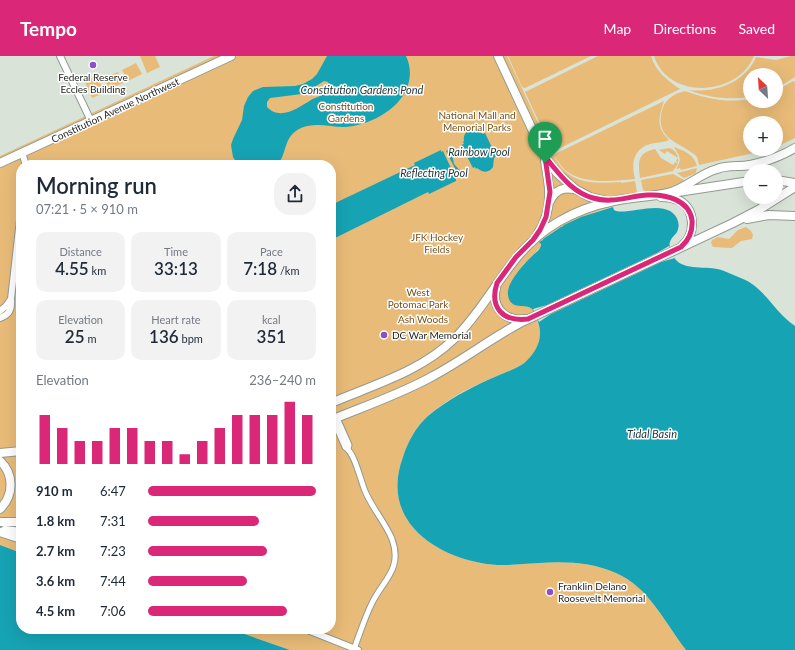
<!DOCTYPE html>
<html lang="en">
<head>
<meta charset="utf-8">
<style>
  :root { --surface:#fff; --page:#f2f2f3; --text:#1f2937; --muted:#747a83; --accent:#db2777 }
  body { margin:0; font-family:Lato,sans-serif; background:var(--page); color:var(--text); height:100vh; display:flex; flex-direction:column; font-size:15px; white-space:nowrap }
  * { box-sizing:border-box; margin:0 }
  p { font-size:13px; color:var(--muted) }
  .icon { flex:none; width:22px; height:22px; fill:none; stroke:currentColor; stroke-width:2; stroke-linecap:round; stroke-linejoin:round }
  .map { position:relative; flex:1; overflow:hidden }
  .details { position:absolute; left:16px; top:104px; width:320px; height:474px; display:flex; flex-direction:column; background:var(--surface); border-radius:16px; box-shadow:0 4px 16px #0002 }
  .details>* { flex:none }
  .needle { width:26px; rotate:335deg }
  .buttons { position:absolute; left:743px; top:12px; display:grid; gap:8px }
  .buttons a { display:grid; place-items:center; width:40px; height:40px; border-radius:50%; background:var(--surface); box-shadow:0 4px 16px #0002; font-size:20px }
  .pin { position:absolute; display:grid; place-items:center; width:34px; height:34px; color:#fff; margin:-41px -17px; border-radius:50% 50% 50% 0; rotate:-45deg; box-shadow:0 0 4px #0007 }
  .pin .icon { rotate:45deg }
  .round { display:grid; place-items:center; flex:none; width:42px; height:42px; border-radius:16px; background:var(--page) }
  .head { display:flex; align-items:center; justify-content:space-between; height:68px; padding:0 20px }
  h1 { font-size:22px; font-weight:600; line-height:30px }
  .figures { display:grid; grid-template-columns:repeat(3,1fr); gap:6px; height:68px; padding:4px 20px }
  .figures div { display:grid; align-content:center; border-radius:10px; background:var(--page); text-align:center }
  .figures b { font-size:17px; font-weight:600 }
  .figures small { font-size:11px; font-weight:400 }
  .figures p { font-size:11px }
  .chart { height:112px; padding:8px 20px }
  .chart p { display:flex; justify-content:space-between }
  .chart svg { width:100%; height:72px; margin-top:4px; stroke:var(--accent); stroke-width:6 }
  ul { padding:0 20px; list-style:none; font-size:13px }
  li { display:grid; grid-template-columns:64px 48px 1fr; align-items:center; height:30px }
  li i { height:10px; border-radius:5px; background:var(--accent) }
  header { display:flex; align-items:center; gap:24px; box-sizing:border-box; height:56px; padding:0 20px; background:var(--accent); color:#fff }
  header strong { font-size:19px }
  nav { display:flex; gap:22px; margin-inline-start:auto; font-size:14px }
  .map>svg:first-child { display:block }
</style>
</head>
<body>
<header>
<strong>Tempo</strong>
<nav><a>Map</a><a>Directions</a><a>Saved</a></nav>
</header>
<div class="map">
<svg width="795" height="594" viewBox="0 0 795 594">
  <rect width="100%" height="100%" fill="#d9e3d8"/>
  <path fill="#e8bb78" d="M140,0h15l5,11 -13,6z
    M214,0h293l46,99 111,-54c-5,16 -9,25 5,39 -6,3 -13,2 -19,4 -17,5 -19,20 -15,35 -22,2 -52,6 -70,-9 -5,-5 -8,-10 -11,-15 12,29 39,29 67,27v1l14,-2 2,11 -3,2 -26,4 4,9c-26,7 -47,16 -69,32l-2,3 -1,6c-11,11 -43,39 -27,55 5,5 15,1 19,6 2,2 3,6 4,9 9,17 2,35 -13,46 -12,7 -25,11 -38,17 -21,9 -40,20 -57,35 -12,11 -20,25 -25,41 -22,59 25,96 78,106 20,4 38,1 58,0 25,-2 53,-1 77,10 33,14 49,50 70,77h-396l-60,-21h101v-464h-310v388l-21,-8v-389z
    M508,0h83l-66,32 -3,-1z
    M598,0h53c5,16 16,24 29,33l-126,62 -2,-1 -27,-58z
    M654,0h100c-17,41 -86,44 -100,0z
    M791,0h4v21l-19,12v-14h-26v22c-21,3 -41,1 -61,-7 26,3 56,-7 67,-33l20,3z
    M136,7l6,11 -14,7 -6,-11z
    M118,16l5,11 -14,6 -5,-11z
    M94,20h3l8,17 -13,5 -7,-16z
    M793,25l2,1v56l-19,9v-24h-26v26h20l-2,1 -69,15 -2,-8c-11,-12 -32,-14 -36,-32 -1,-6 0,-13 2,-18 4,-9 13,-14 22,-16 22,8 42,12 65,8v2h26v-10z
    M674,91c10,4 20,7 23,19l-16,4 -1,-2 -4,1c7,-11 3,-13 -2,-22z
    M669,92c7,2 10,8 9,15l-2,-2 2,-3 -11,-7 -2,3 -6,-4z
    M655,93l6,9 12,7 2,-3 3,2 -5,7 -33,7c-2,-16 -3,-25 15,-29z
    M697,112l-2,7 -1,-1 -10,4 -7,-5z
    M673,118l13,7c-9,4 -34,15 -43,9l-2,-10z
    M746,171l5,4 2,4 -1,4 -11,2 -9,7 -19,-1 -2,-4 1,-3 6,-3 11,2 9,-9z"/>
  <path fill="#16a3b4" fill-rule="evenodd" d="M327,0h79c5,11 5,21 1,32 -9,23 -40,38 -63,39 -14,0 -29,-5 -43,1 -19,9 -13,26 -24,37h-39l-5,-8 -2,-12 2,-6 9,-19 2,-14 4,-9 5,-6 10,-4 32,-1 8,-2 9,-5 5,-5zM324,25l4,1c1,3 1,6 -1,9 -4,5 -11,6 -16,9 -13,8 -31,21 -44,7v-5l3,-4 32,-4 11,-6z
    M472,73l5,1 6,4 2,-1 11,23 -2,2 -1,9c-4,6 -10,6 -16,1l-1,1 -1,-2 -2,1 -12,-23 3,-1 -1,-2 1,-1c-1,-6 2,-10 8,-12z
    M451,93l3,15 9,10 -4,2 -13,-25z
    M441,94v2l2,-1 13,28v2l-27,13 -1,-2 -97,48v-35l84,-40 -1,-2z
    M613,151l1,3c9,6 41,-8 56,1 7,4 11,13 7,21 -2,3 -6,6 -7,10 -2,5 3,15 7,19 10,10 34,4 47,10 11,5 23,8 32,16 11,9 18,20 27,29 4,4 8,7 12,10v324h-109c-21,-27 -37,-63 -70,-77 -24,-11 -52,-12 -77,-10 -20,1 -38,4 -58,0 -53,-10 -100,-47 -78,-106 5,-16 13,-30 25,-41 19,-16 40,-27 62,-37 11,-5 23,-9 33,-15 15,-12 22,-29 13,-47 -1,-2 -2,-6 -4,-8 -6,-6 -22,2 -24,-14 -2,-12 16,-31 24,-39 4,-4 9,-6 9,-12l-2,-2 4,-2v-1l18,-12h1l2,-2 17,-8z
    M0,489l21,8v76h209l60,21h-290z"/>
  <path fill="#d9e3d8" d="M669,190l6,12 -14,4 -110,52 -12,8 -6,-13 14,-4 110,-52z"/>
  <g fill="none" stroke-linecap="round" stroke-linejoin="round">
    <defs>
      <path id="minor" d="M331,359l14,32c10,6 15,32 20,44 7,17 20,31 27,48 11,30 -9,41 -20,64 -7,14 -12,30 -18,46
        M337,362l12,27 -1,4"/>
      <path id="tertiary" d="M60,0l31,65
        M22,97l4,12
        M0,255l6,-5 5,-7
        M0,262c10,-4 12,-9 11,-19l10,-88
        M305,573l53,21"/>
      <path id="primary" d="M498,0l47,101 12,16 18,16 15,8 17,4
        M776,124l19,3
        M678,136l72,-11
        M661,141c7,0 13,1 19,4 16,10 15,33 3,44
        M550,145c5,-11 13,-14 24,-12
        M747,163l22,-4 26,1
        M537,179c11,-16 14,-36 11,-55 -1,-8 -3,-15 -3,-22
        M496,232c-5,20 10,34 29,31
        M331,347c42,-18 89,-31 123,-64 39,-38 54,-88 104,-117 17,-10 36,-17 56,-21 18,-4 36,-4 54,-8 17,-4 31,-19 49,-24 10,-4 22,-2 33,-4 16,-3 31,-9 45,-17
        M331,364c34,-14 70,-26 102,-44 30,-16 57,-37 87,-53l213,-100 27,-14 35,-22
        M0,397l21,-2
        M0,405c14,13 14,34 0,48
        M0,466h21
        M5,474l16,2
        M0,476l21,7"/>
      <path id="trunk" d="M0,107l231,-107"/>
    </defs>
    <use href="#minor" stroke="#929b91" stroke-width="7"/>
    <use href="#tertiary" stroke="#929b91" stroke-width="8"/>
    <use href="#primary" stroke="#929b91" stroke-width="10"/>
    <use href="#trunk" stroke="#929b91" stroke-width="10"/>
    <use href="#minor" stroke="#fff" stroke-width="5"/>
    <use href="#tertiary" stroke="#fff" stroke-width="6"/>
    <use href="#primary" stroke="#fff" stroke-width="8"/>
    <use href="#trunk" stroke="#fff" stroke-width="8"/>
  </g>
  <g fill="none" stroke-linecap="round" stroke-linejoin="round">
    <defs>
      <path id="route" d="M545,101c14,16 26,35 48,41 19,6 36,-2 55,-3 18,-1 41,5 44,25 1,12 -3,20 -11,27l-153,72c-25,3 -39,-11 -31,-36l19,-26 17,-17 7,-10 6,-13 4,-25z"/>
    </defs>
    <use href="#route" stroke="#fff" stroke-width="8"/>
    <use href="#route" stroke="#db2777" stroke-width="5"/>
  </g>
  <g fill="#8f4ec3" stroke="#fff" stroke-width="1.5">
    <circle cx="93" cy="9" r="4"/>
    <circle cx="384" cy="279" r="4"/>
    <circle cx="550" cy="536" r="4"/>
  </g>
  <g text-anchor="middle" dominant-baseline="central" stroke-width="3" stroke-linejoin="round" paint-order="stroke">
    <g font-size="10" fill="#1c1f1b" stroke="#fff" text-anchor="start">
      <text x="93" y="21" text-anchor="middle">Federal Reserve<tspan x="93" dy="12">Eccles Building</tspan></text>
      <text x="392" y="279">DC War Memorial</text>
      <text x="558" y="530">Franklin Delano<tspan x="558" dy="12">Roosevelt Memorial</tspan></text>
    </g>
    <g font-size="10" fill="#725018" stroke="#fff">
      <text x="346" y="50">Constitution<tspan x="346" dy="12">Gardens</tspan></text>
      <text x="477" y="59">National Mall and<tspan x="477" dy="12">Memorial Parks</tspan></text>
      <text x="437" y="181">JFK Hockey<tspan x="437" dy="12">Fields</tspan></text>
      <text x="418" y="236">West<tspan x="418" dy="12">Potomac Park</tspan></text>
      <text x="423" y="263">Ash Woods</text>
    </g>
    <g font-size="10" fill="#1c1f1b" stroke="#fff">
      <text transform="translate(115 54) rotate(-25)">Constitution Avenue Northwest</text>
    </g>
    <g font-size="11" font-style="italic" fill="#1d3336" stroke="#fff">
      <text x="362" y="33">Constitution Gardens Pond</text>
      <text x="479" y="95">Rainbow Pool</text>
      <text x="434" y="116">Reflecting Pool</text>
      <text x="652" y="377">Tidal Basin</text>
    </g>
  </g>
</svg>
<div class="buttons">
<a><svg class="needle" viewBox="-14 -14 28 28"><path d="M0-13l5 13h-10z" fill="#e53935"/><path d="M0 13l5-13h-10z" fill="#747a83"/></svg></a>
<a>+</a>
<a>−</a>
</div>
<div class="pin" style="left:545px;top:107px;background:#1e9e55"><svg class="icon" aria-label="arrive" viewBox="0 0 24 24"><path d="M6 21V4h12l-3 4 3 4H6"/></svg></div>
<section class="details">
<div class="head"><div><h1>Morning run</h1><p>07:21 · 5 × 910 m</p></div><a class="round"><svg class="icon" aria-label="share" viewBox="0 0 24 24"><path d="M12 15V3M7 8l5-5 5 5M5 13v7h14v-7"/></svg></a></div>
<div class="figures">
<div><p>Distance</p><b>4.55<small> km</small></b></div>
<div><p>Time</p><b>33:13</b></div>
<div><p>Pace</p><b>7:18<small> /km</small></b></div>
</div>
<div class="figures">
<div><p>Elevation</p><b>25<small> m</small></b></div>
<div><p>Heart rate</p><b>136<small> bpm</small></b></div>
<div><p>kcal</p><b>351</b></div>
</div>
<div class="chart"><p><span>Elevation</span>236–240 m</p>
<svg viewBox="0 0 160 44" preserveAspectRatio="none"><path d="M5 44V14M15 44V22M25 44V30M35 44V30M45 44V22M55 44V22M65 44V30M75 44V30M85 44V38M95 44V30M105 44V22M115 44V14M125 44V14M135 44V14M145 44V6M155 44V14"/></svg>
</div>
<ul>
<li><b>910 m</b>6:47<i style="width:100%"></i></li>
<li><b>1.8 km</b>7:31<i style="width:66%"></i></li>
<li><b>2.7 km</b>7:23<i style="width:71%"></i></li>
<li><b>3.6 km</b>7:44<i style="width:59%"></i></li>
<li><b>4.5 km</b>7:06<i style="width:83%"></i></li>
</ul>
</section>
</div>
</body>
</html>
